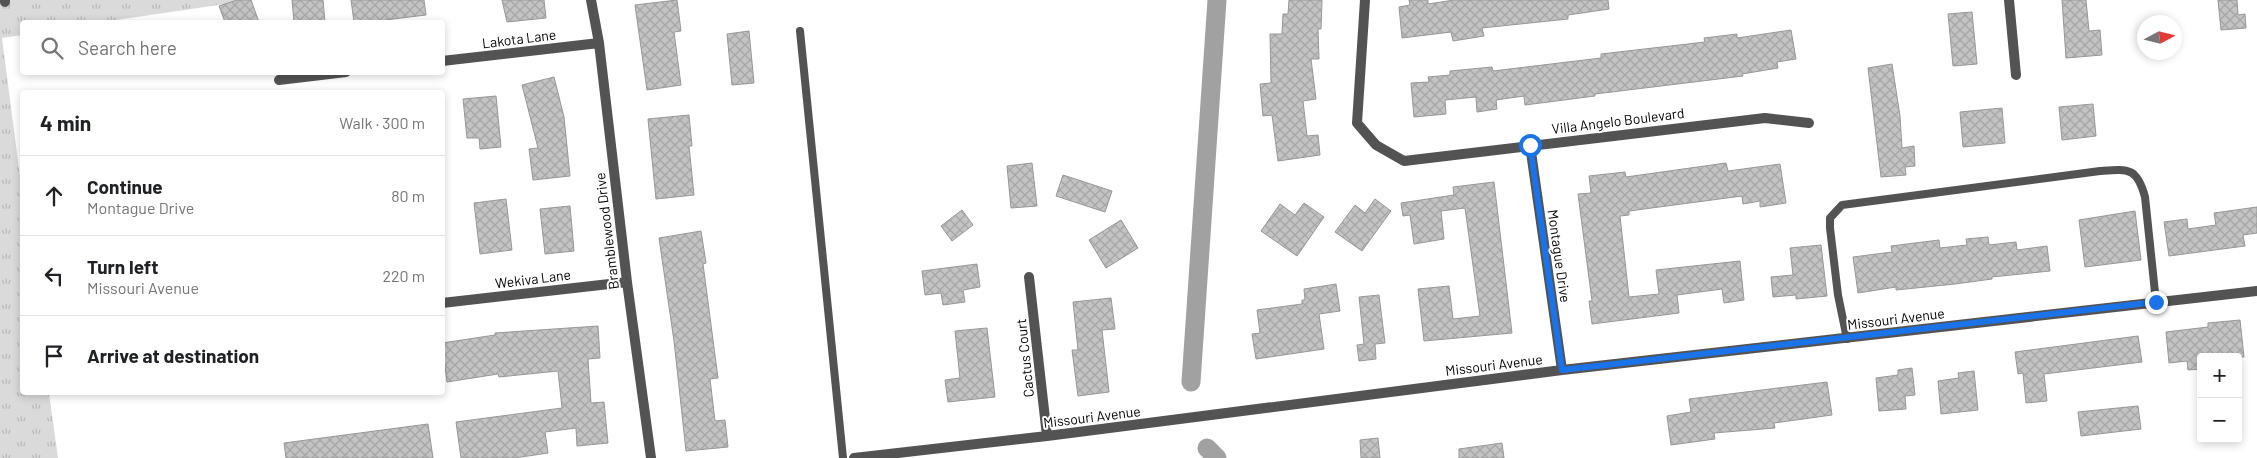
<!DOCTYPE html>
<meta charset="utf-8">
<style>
:root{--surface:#fff;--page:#f6f6f6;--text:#202124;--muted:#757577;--line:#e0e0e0}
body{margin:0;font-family:Barlow,sans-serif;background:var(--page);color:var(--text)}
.controls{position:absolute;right:15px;bottom:15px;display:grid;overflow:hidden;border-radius:5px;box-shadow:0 2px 8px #0003}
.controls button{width:45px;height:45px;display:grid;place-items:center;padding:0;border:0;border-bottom:1px solid var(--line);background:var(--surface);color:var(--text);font:25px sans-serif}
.compass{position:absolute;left:2137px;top:15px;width:45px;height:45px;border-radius:50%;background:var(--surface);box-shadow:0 2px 8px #0003;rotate:83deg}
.stop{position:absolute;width:15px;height:15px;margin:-11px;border:4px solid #1a73e8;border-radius:50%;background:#fff}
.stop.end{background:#1a73e8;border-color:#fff;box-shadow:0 1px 5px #0008}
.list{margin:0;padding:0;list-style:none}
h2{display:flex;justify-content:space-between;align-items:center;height:65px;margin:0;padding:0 20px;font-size:21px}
h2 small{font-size:16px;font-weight:400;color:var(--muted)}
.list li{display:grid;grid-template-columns:32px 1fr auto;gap:15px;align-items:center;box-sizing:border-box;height:80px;padding:0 20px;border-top:1px solid var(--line)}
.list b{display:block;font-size:19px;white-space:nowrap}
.list p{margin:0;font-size:16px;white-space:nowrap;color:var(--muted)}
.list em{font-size:16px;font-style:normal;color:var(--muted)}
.icon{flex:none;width:28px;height:28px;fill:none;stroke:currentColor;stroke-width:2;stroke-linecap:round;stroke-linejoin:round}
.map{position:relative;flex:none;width:2257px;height:458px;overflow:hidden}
.search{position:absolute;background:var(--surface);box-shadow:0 2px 8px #0003;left:20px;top:20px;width:425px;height:55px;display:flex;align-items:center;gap:12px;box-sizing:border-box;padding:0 18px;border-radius:5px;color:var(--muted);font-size:19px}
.panel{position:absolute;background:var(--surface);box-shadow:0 2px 8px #0003;left:20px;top:90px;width:425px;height:305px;border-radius:5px}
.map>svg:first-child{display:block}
.grass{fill:url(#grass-tufts)}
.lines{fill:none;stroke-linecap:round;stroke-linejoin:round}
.canal{stroke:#a1a1a1;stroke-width:19}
.building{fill:url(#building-cross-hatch);stroke:#979797}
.lane{stroke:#535353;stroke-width:8}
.street{stroke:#535353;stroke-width:10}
.route{stroke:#1a73e8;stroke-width:6}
.labels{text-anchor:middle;stroke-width:4;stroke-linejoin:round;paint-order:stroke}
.street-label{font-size:14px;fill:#000;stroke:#fff}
</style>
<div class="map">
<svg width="2257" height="458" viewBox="0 0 2257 458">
<defs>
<pattern id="grass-tufts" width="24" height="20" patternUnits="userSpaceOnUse" patternTransform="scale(1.25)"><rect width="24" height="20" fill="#dadada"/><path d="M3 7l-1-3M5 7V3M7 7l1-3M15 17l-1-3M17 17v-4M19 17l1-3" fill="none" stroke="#b9b9b9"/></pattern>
<pattern id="building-cross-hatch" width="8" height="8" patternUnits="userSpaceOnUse" patternTransform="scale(1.25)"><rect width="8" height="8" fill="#c3c3c3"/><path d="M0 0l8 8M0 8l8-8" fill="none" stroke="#a6a6a6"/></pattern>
</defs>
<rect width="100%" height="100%" fill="#fff"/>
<path class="grass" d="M0,0h252l-149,22h-81v13l-20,3 20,154v200l27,1 9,65h-58z"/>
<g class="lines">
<path class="canal" d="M1191,382l26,-382
M1207,448l10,10"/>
</g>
<path class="building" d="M237,0h14l8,22h-34l-6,-16z
M292,0h31l2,22h-31z
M351,0h73l2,15 -41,5v2h-31z
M502,0h42l2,18 -39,4z
M677,0l4,31 -7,1 7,53 -34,5 -12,-85z
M1289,0h33l-1,29h-3l1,30h-8l5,40 -13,2 4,35 11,-1 2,20 -42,6 -6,-46 -9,1 -3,-32 11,-1 -1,-49h12l1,-20h5z
M1409,0h19v4l26,-4h154l1,9 -41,6v4l-86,9 2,8 -31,5 -2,-9 -49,6 -3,-31 11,-2z
M2062,0h24l3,31 11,-1 2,25 -36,3z
M2218,0h19l1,15 7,-1 1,14 -25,2z
M1972,12l5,52 -24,2 -5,-52z
M1791,30l5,29 -19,3 1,6 -36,6 1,2 -148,18v2l-70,9 -1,-9 -28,4 1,9 -20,3 -1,-15 -31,3 1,14 -32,3 -3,-34 18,-1 -1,-5 22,-2v-4l42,-4 1,4 108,-13v-4l104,-12 -1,-4 33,-4v4z
M749,31l5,52 -22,2 -5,-51z
M1892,64l8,52 2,32 12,-2 1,20 -10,1 1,8 -25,2 -13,-109z
M554,77l10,40 6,59 -37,4 -4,-31 9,-1 -16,-63z
M496,96l5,51 -21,2 -1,-11h-12l-4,-39z
M2093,104l3,32 -34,4 -3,-33z
M2002,108l3,35 -42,4 -3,-35z
M689,115l3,31h-3l5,49 -38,4 -8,-80z
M1032,163l5,43 -26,2 -4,-42z
M1726,163l2,8 52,-7 6,39 -26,4v-6l-17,3 -1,-8 -113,15v4l-9,1 9,81 30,-3 -3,-24 84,-9 4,39 -20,3 -2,-14 -45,6 2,18 -87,11 -3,-23h3l-14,-107 13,-1 -2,-17 36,-4 1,5z
M1063,175l49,16 -7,21 -49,-16z
M1494,182l18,151 -88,8 -6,-52 31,-3 4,33 27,-3 -15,-108 -24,3 3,28 -30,5 -4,-29 -7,1 -2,-13 53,-8 -1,-8z
M506,199l6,51 -32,4 -6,-51z
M1375,199l16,12 -29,40 -27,-19 20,-27 10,8z
M1304,203l20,14 -27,39 -36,-25 19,-27 15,11z
M570,206l4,45 -29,3 -5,-45z
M2257,207v26l-14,2 2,11 -76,10 -5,-34 23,-3 1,10 28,-4 -2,-12z
M962,210l11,15 -21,16 -11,-15z
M2135,211l6,49 -56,7 -6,-47z
M1121,220l17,28 -32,20 -17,-28z
M701,231l5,32 -3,1 15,114 -8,1 5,42 10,-1 3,27 -42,4 -12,-110 -15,-103z
M1988,237l1,8 27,-3 1,8 30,-4 3,25 -58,6v2l-37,5 -59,6v-3l-38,6 -5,-36 39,-5 -1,-6 48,-6 1,8 27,-3 -1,-6z
M1821,245l6,51 -31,3v-4l-23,2 -2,-20 22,-2 -3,-27z
M977,264l3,23 -17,3 2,12 -22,3 -2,-12 -16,2 -3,-24z
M1336,284l4,27 -21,3 5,35 -68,10 -4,-25 8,-1 -3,-23 45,-6v-4h3l-1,-11z
M1379,295l6,48 -10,1 1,15 -17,2 -2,-16 7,-1 -5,-47z
M1111,298l4,31 -13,1 7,62 -31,4 -6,-46h6l-5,-48z
M2240,320l4,37h-43v12l-13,1 -1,-9 -18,2 -3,-31 42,-5v-4z
M598,326l2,32 -12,1 3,44 13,-1 4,41 -31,3 -1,-18 -31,4 3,21 -33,5h-54l-5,-36 106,-14 -4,-37 -59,6 -1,-3 -51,8 -5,-39 53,-8v-2z
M987,328l8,69 -47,5 -3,-22 15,-2 -5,-47z
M2138,336l4,26 -98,12 3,27 -21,2 -3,-30 -5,1 -3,-22z
M1912,368l3,27 -10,1 1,13 -27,2 -3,-33 22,-3v-5z
M1974,371l4,39 -37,4 -3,-33 21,-3 -1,-5z
M1827,382l5,33 -58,8 1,5 -61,5 1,6 -44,6 -4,-29 24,-4 -2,-13z
M2138,406l3,23 -60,7 -3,-24z
M428,424l5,34h-147l-2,-15z
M1378,438l2,20h-19l-1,-18z
M1502,443l2,15h-45v-9z"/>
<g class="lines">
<path class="lane" d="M800,31l43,427
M1847,339l-9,-44 -8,-67v-10l12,-13 258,-34c28,-2 37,-4 45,26l11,105"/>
<path class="street" d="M5,0v2
M591,0l8,43 28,239 24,176
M1365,0l-8,123 19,22 28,16 361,-43 44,5
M2009,0l7,75
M442,61l157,-18
M279,80l67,-8
M1530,145l32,225
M1029,277l18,159
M442,303l185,-21
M854,458l193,-22 515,-66 695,-79"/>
</g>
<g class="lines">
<path class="route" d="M1530,145l32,225 594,-68"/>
</g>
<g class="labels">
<g class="street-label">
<text transform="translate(519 39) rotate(-7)" y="5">Lakota Lane</text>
<text transform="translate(1618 121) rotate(-7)" y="5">Villa Angelo Boulevard</text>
<text transform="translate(607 231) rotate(-97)" y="5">Bramblewood Drive</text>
<text transform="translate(1559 256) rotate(82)" y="5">Montague Drive</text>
<text transform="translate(533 279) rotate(-7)" y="5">Wekiva Lane</text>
<text transform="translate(1896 319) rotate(-7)" y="5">Missouri Avenue</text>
<text transform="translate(1025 358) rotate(-96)" y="5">Cactus Court</text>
<text transform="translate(1494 365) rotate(-7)" y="5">Missouri Avenue</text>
<text transform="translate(1092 417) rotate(-7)" y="5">Missouri Avenue</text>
</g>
</g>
</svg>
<div class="controls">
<button>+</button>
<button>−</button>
</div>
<svg class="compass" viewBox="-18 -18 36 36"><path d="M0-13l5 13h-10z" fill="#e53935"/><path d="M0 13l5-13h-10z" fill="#757577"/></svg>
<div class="stop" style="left:1530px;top:145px"></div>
<div class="stop end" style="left:2156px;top:302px"></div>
<div class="search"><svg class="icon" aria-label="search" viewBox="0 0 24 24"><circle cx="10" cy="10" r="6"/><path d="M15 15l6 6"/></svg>Search here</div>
<section class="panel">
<h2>4 min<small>Walk · 300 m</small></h2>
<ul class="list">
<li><svg class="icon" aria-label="ahead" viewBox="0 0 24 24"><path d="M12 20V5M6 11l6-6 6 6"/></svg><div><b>Continue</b><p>Montague Drive</p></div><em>80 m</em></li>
<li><svg class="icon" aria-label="left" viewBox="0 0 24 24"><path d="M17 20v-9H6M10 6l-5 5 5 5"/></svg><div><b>Turn left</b><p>Missouri Avenue</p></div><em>220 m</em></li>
<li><svg class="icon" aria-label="arrive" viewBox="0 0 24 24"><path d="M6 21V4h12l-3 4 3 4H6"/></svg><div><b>Arrive at destination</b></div></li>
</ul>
</section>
</div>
